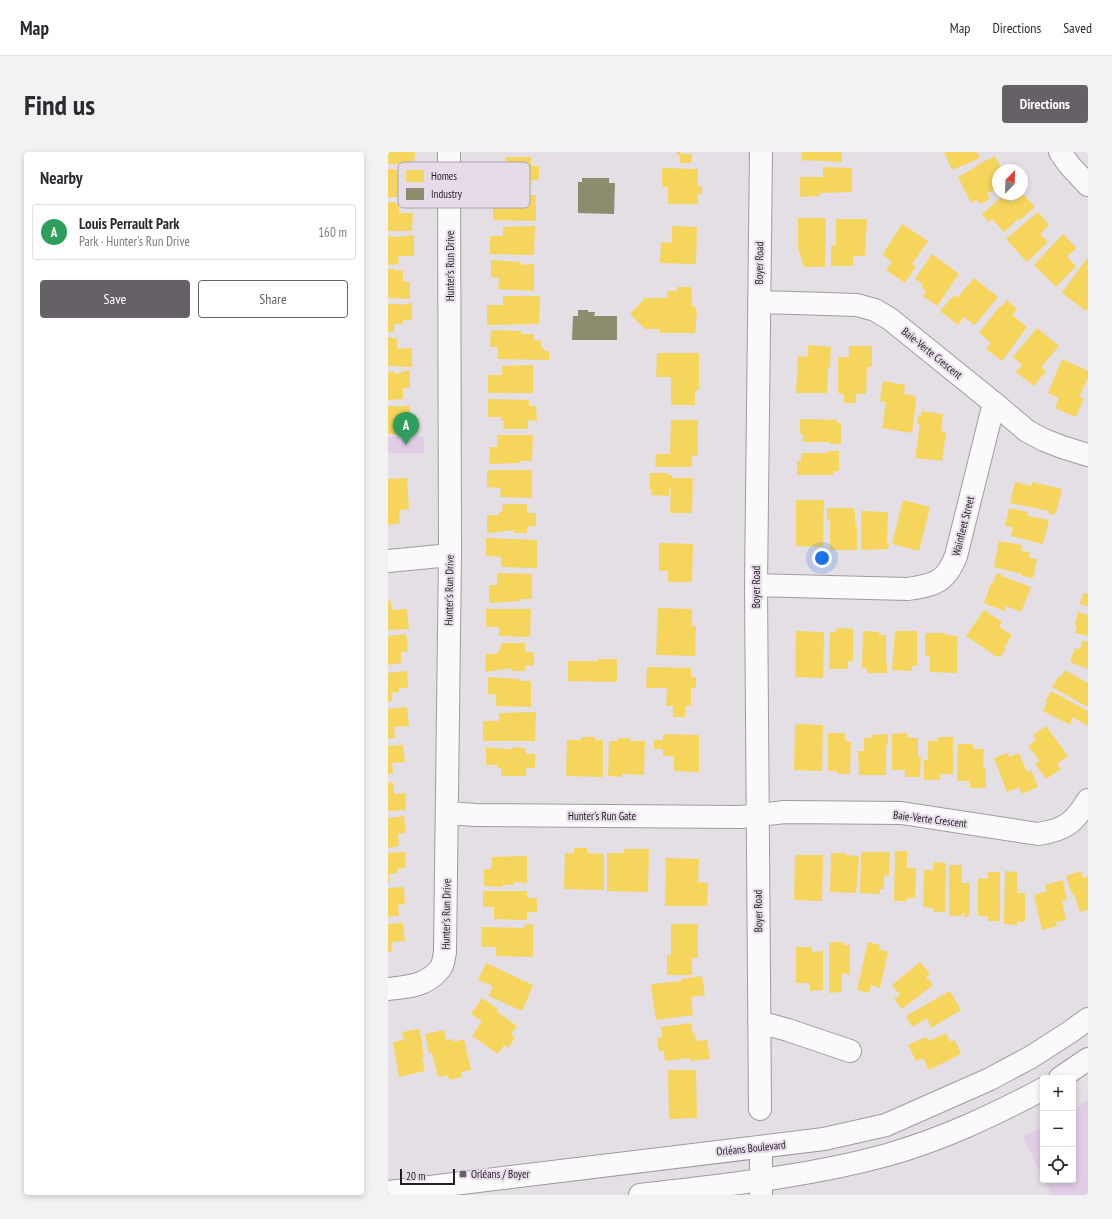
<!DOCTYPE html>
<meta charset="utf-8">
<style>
:root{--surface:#fff;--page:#f2f2f3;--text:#2b2b33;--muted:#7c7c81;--line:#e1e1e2;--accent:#666166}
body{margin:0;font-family:"PT Sans Narrow",sans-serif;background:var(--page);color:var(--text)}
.controls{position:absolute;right:12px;bottom:12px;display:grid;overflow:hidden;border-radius:4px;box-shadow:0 2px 6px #0003}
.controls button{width:36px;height:36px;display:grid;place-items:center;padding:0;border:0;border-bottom:1px solid var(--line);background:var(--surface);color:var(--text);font:20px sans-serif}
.compass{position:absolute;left:604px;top:12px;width:36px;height:36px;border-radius:50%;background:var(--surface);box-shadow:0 2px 6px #0003;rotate:23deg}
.scale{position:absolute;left:12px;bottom:10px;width:55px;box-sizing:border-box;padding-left:4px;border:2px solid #221e22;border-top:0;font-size:11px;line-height:14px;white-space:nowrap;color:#221e22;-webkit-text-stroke:3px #e6dbe8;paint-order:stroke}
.you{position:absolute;left:434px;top:406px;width:14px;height:14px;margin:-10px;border:3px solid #fff;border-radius:50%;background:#1a73e8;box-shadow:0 0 0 6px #1a73e833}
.badge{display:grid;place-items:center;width:26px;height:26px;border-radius:50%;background:var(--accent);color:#fff;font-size:13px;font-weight:700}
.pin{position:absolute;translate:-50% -33px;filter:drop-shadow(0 1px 2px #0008)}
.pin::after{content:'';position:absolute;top:21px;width:14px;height:12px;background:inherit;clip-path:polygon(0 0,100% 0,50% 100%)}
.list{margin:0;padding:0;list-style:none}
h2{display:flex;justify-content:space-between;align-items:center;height:52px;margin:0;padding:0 16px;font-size:17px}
h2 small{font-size:13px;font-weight:400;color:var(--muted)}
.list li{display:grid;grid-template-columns:26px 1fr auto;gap:12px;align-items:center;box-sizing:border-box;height:56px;margin:0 8px 8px;padding:0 8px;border:1px solid var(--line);border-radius:4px}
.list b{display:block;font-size:15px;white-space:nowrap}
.list p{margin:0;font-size:13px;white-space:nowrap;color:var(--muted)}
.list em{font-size:13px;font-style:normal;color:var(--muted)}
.actions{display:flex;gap:8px;padding:12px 16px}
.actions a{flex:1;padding:9px 0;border:1px solid var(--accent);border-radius:4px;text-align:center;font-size:14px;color:var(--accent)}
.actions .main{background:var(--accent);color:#fff}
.icon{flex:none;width:22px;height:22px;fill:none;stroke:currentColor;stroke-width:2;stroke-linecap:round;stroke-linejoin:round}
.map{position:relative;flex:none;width:700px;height:1043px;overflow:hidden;border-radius:4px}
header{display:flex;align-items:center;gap:24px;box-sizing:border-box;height:56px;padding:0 20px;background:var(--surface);border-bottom:1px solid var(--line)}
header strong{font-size:19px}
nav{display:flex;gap:22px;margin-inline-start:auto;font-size:14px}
.intro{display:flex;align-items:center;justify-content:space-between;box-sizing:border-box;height:96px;padding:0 24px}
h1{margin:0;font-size:28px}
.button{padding:10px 18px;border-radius:4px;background:var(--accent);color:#fff;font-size:14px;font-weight:700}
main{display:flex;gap:24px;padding:0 24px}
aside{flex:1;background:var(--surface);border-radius:4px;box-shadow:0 2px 6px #0003}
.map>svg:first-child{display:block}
.green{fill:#e2cde6}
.homes{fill:#f6d55c}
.industry{fill:#8c8c6e}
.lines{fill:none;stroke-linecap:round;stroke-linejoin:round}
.minor-casing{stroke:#a09ba0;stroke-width:24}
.major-casing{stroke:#a09ba0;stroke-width:24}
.minor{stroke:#fbfafb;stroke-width:22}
.major{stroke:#fbfafb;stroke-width:22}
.poi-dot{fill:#666166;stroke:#e6dbe8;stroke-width:1.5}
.labels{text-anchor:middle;stroke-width:4;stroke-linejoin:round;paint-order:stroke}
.street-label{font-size:11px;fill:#221e22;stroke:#e6dbe8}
.poi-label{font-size:11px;fill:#221e22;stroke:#e6dbe8;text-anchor:start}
.key{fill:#e6dbe8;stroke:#aba2ad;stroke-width:1}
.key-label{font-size:11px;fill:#221e22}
</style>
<header>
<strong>Map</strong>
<nav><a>Map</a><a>Directions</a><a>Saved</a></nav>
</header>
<div class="intro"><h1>Find us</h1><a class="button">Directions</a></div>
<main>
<aside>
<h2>Nearby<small></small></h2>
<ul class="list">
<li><span class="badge" style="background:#2e9e5b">A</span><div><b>Louis Perrault Park</b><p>Park · Hunter's Run Drive</p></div><em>160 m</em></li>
</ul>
<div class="actions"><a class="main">Save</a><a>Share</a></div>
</aside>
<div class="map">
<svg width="700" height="1043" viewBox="0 0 700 1043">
<rect width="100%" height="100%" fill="#e4dee5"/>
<path class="green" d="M0,285h36v16h-36z
M700,948v95h-36l-8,-15h29v-70z
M655,975v51l-20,-41z"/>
<path class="homes" d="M0,0h27l-1,12h-26z
M289,0h4v2h11l-1,9h-11v-8h-3z
M414,0h40v10l-39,-2v1h-2z
M556,0h33l3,6 -28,12z
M607,4l7,14h-4v5l-6,4 5,10 -10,4 3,6 -10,5 -3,-4 -6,3 -13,-26 18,-10 -1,-1z
M118,5h25v9h8v13l-8,2v4h-14v-1l-7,-1v3h-20v-18h13v-3h3z
M435,15l29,1v24l-32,1v3l-20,1v-20h23z
M23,16v17h-8v12h-15v-28h7v1z
M274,16l36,1v17h4v8h-4v10h-30v-17h-6z
M105,39l30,2v2h13v26l-43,-1z
M634,41l13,14 -15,13 -2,-1 -14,13 -12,-13 -3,3 -7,-8 20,-17 10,5 10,-8z
M0,50h8v2l3,-1v10h14l-1,18h-24z
M650,60l11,13 -9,9 8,8 -21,20 -21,-23z
M410,66h28l-1,49h-21l-6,-19z
M448,67h31l-2,37h-12v10h-22v-20l5,-1z
M514,72l26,17 -16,23 4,2 -11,17 -19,-13 6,-8 -9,-7 3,-6z
M147,74l-1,29 -44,-1v-18h13v-9z
M284,74l25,1 -1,37 -36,-1 1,-21 11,1z
M675,82l13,14 -9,9 9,9 -20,21 -22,-22z
M26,83v21h-16l1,8 -11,1v-29l8,1z
M544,102l27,20 -22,32 -14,-10 3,-5 -5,-5 2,-2 -8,-5z
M700,105v51l-2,3 -24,-18z
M103,108l30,2v3l13,-1v27l-36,-2 1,-11 -8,-1z
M0,117h7v2l8,-1v12h7v17l-22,-1z
M586,126l24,19 -19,23 -5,5 -10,-8 -6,8 -18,-14 14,-16 3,3z
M289,135h14v6h1v11h-1l1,2h3l1,5h1l-2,22h-35v-4h-15l-15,-15 15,-16h22v-7h10z
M115,144h37l-1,28 -52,1v-20h16z
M619,148l10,9 -5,6 15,12 -25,34 -16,-12 5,-6 -12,-10 21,-27 1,1z
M24,151v17h-9v4h-9v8h-6v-28h12v1z
M649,176l22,18 -18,21 5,4 -12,15 -18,-14 6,-7 -9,-8z
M103,178l30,1v3h13v6l7,1v4l2,4 3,2h3v9l-51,-1v-12h-8z
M0,185h4v2l5,-1v11l15,-1v19l-24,-1z
M420,193l23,2 -1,21h-2l-1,25h-31l2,-37 10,1z
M461,194h23v21h-5l-1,27h-10v9h-12v-9l-6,-1v-36h11z
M269,201h42v37h-4v15h-24v-28h-15z
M674,207l26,12v7l-9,19 5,1 -8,19 -21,-9 4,-10 -11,-5z
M145,213v28h-45v-18h14v-9z
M22,218v18h-7v11l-15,1v-28l6,-1v3z
M495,229l22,4 -1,9 12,2 -1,7 1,1 -4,29 -30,-5 4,-26 -6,-1z
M100,247l41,1v6h7l1,15 -9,-1v9h-25l1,-8h-3v-4h-13z
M22,253v17h-11v12h-11v-28h10v1z
M534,259l21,3 -2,17 5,1 -4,29 -27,-3 5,-33 -3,-1 1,-9 3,1z
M412,267l37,1v3h4v21h-11v-2h-27v-8h-3z
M283,268h27v36l-6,-1v12h-37l1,-13h14z
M109,283h36l-1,26h-12v2l-31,1 1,-17h7z
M439,299h12v20h-5v4h-37v-14h4v-8h26z
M99,318h45v28l-32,-1 1,-9 -14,-1z
M262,321h18v2h4v3h21l-1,35h-22l1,-24h-2v7l-18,-1 1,-5h-2z
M19,326l2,31 -10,1 1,13 -12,2v-46z
M627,330l17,4v-4l30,7 -6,24 -1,-1 -1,3 -6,-1 1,-3 -39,-8z
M408,348h28l-1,47 -27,-1z
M515,348l27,7 -11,44 -27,-7z
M115,352h24v9h9v13h-9v7h-13v-3l-27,3v-18h12v-3h3z
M439,356h27v3h1v15h2v24h-27v-31l-3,1z
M621,356l19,4 -1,4 22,4 -6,24 -32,-8 2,-9 -8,-1z
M473,359l27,1 -1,32h2l-1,5 -27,1z
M98,386l51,2v28l-36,-1v-10l-15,-1z
M611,389l23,4 -1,6 9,1 -1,6 8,1 -4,19 -11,-2v-2l-28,-7z
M271,391l34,1 -1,38h-24v-11h-9z
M109,421l35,1v25h-12v2l-31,2v-18h8z
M609,421l5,2 -1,1 30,11 -10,25 -15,-6 -2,5 -20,-8 7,-20h2z
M695,441l5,1v12l-8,-2z
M0,449h3l1,9 15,-1 2,20 -21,1z
M270,456l34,1v17h4l-1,30 -39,-1z
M98,457h45l-1,28 -31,-1v-9h-13z
M596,458l18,12 -3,5 13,8 -8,13 2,1 -6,8 -2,-1 -1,1 -31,-21z
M690,460l10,3v21l-13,-3 2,-7 -2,-1z
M450,476l15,1v32h-5v8h-19l1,-37h5z
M408,479l28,1 -1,46 -28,-1z
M475,479l16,1v3h7v28h1v10h-20v-5h-5z
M507,479h22v35h-5v5l-20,-1z
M537,481h20v2l13,1v5h-1v32l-27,-1v-16h-5z
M18,482l2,17 -7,1v11l-13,2v-29z
M695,488l5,2v27l-18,-7 5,-14 5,1z
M113,491h24v9h9v14l-9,-1v6h-13v-3l-27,4 1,-18h12v-3h2z
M210,507h19v23l-49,-1v-20h30z
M259,515l44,1v9h5v11h-5v18h-6v11h-12v-11h-7l1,-18h-21z
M677,518l23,13v8h-2l2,1v15l-36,-20 7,-11 2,1z
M19,519l1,17h-9v4l-8,1 1,8 -4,1v-29z
M100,525l31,2v2h12v26l-35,-1v-12h-8z
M663,539l37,20v15l-16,-9 -1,2h1l-2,6 -27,-14 4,-8 -2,-1z
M19,555l2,19 -15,1 1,11 -7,1v-30z
M148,560l-1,29h-52v-20h16v-8z
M412,572l23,1 -1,46 -28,-1 1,-45z
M658,574l22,30 -11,8 4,5 -15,10 -11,-15 5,-3 -12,-15 8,-6 -3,-5z
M440,581h17v8l6,1 -1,32h-13v-3h-9z
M519,581v5h11v19h3l-1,20h-15v-7h-13v-36z
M275,582l36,1v37l-25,-1v-15h-11v-7h-9v-9h9z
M500,582v11h-2v30h-27l-1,-24h6v-13h7v-3z
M193,585h14v3h8v37l-37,-1 1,-36h14z
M550,585h15v37h-13v6h-16v-20h4v-19h10z
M230,586h12v3h15l-1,34 -22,-1v3l-14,-1 1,-35h9z
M570,592h15v5h11l-1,19h3v20h-16v-7h-13z
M15,593l2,17 -13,1 1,10 -5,2v-29z
M98,595l20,2h7v-2l13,1v6h9v14h-9v8h-25v-8h-3v-3h-12z
M620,601l1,4 10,-4 8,19 4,-2 7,17 -16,7 -3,-7 -12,5 -13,-34z
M5,630l1,12 11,-1 1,17 -18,1v-28z
M16,664l2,17 -8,1 1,12 -11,2v-30z
M186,696h13v5l17,1v36l-40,-1 1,-36 9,1z
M236,697h25l-1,43 -41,-1v-38h17z
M507,699h12v17h9l-1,30h-8v3h-13z
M17,700l1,16 -9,1v4l-8,1 1,8h-2v-29z
M473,700h29l-1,24 -5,-1v14h-4v5l-20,-1z
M443,701h15v2l13,1 -3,37 -26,-1z
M407,703h28l-1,46 -28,-1z
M139,704v27l-13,-1v3h-11l-1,2 -18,-1v-17h7l1,-12z
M278,706l33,1 -1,23 10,1 -1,23h-42z
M546,710l12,1 -1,49h-12v-4l-10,-1 1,-37h9z
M561,713h13v18h8v30h-1l1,1 -5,4 -2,-3 3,-2h-4v3h-13z
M617,719l12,1v21h8v29l-8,-1v4l-13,-1z
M693,719l2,7 5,-2v34l-8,2 -6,-18h-2l-6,-18z
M600,720h12v49h-12v-5h-10v-38l10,1z
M675,728l4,20 -5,1 4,19 -10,2 1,4 -15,4 -8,-35 13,-4 -2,-6z
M16,735l1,17 -7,1 1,11 -11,1v-29z
M95,739h44v7h10v14h-10v8l-33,-1v-12h-11z
M15,771l2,18 -14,1 1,10h-4v-28z
M137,772l9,1 -1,4v28l-37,-1v-9h-15l1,-20 42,1z
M283,772h27v34h-6v17h-25v-20h4z
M441,790h14v3h7v30l-8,-2v19l-13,1z
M480,790l12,3 -1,4 9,3 -8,36 -9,-3 -2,8 -12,-3z
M408,795h16v5l11,-1v39l-13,1v-8h-14z
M532,810l10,12 -4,3 7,8 -31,24 -8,-10 6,-4 -8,-10z
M98,811l47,22 -11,26 -33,-15 4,-10 -15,-6z
M314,824l3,19 -14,2 2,18 -37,5 -5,-36 31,-3v-2z
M562,839l11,19 -30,18 -4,-10 -15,9 -6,-11z
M94,846l16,11 -2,2 21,15 -6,8 4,3 -7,11 -4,-3 -6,9 -26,-18 10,-15 -11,-7z
M303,871l2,11h2l1,7 11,-1 3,19 -20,2 -1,-3 -24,3 -1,-10h-5l-2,-13h5l-1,-11z
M31,877l4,18 -1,-1 2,12 -2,1 3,12 -26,6 -6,-35 11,-2 -2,-8z
M56,878l2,10 7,-1 1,3 10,-3 7,31 -10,2 1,5 -13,3 -1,-5 -10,2 -6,-24h-3l-4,-19z
M558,881l4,9 5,-2 6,14 -32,16 -6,-12 -7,3 -8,-16 18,-8 3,4z
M280,918h28l1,48 -28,1z"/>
<path class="industry" d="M194,26h27v5h6l-1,31 -36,-1v-31h4z
M190,158h10v2h7l-1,4h23v24h-45l1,-24h5z"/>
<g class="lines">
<defs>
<path id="minor" d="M672,0l10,14 18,19
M371,150l98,3 18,5 15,9 104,84 33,28 17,9 18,7 26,8
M0,409l62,-6
M368,433l152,4c27,-4 38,-7 48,-33l38,-153
M59,661l29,2 265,2 44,-5 116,1 137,21c27,-4 36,-11 50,-34
M0,837c19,-2 38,-3 51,-19 4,-4 5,-12 6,-18l5,-397 -1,-403
M371,870l29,8 62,21
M372,957l-4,-524 5,-433
M373,1043v-48"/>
<path id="major" d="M672,926l28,-19
M0,1040l436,-53 62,-14 104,-46 41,-22 39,-25 18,-13
M252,1043c83,-10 167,-18 247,-40 56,-16 105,-39 156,-66"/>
</defs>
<use href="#minor" class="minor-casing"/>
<use href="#major" class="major-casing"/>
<use href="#minor" class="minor"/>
<use href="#major" class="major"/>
</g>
<rect class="poi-dot" x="71" y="1018" width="8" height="8" rx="2"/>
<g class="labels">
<g class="street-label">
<text transform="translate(371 111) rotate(-89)" y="4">Boyer Road</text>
<text transform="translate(62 114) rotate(-90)" y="4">Hunter's Run Drive</text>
<text transform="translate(544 201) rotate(39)" y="4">Baie-Verte Crescent</text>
<text transform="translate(575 374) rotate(-76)" y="4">Wainfleet Street</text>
<text transform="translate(368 435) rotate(-90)" y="4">Boyer Road</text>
<text transform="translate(61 438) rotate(-89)" y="4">Hunter's Run Drive</text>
<text x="214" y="668">Hunter's Run Gate</text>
<text transform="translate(542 667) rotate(7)" y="4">Baie-Verte Crescent</text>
<text transform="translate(370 759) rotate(-91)" y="4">Boyer Road</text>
<text transform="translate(58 762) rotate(-89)" y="4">Hunter's Run Drive</text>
<text transform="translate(363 996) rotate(-6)" y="4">Orléans Boulevard</text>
</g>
<g class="poi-label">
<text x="83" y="1026">Orléans / Boyer</text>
</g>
</g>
<rect x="10" y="10" width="132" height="46" rx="6" class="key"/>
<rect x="18" y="18" width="18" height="12" fill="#f6d55c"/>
<rect x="18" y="36" width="18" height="12" fill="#8c8c6e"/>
<g class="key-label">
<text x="43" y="28">Homes</text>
<text x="43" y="46">Industry</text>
</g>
</svg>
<div class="controls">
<button>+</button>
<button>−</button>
<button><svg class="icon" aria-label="locate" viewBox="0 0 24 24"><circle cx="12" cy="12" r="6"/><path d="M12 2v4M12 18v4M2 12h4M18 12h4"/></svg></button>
</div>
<svg class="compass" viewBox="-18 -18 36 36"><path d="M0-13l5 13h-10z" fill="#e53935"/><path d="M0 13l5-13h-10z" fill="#7c7c81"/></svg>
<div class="scale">20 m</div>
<div class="you"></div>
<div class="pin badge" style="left:18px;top:293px;background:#2e9e5b">A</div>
</div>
</main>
